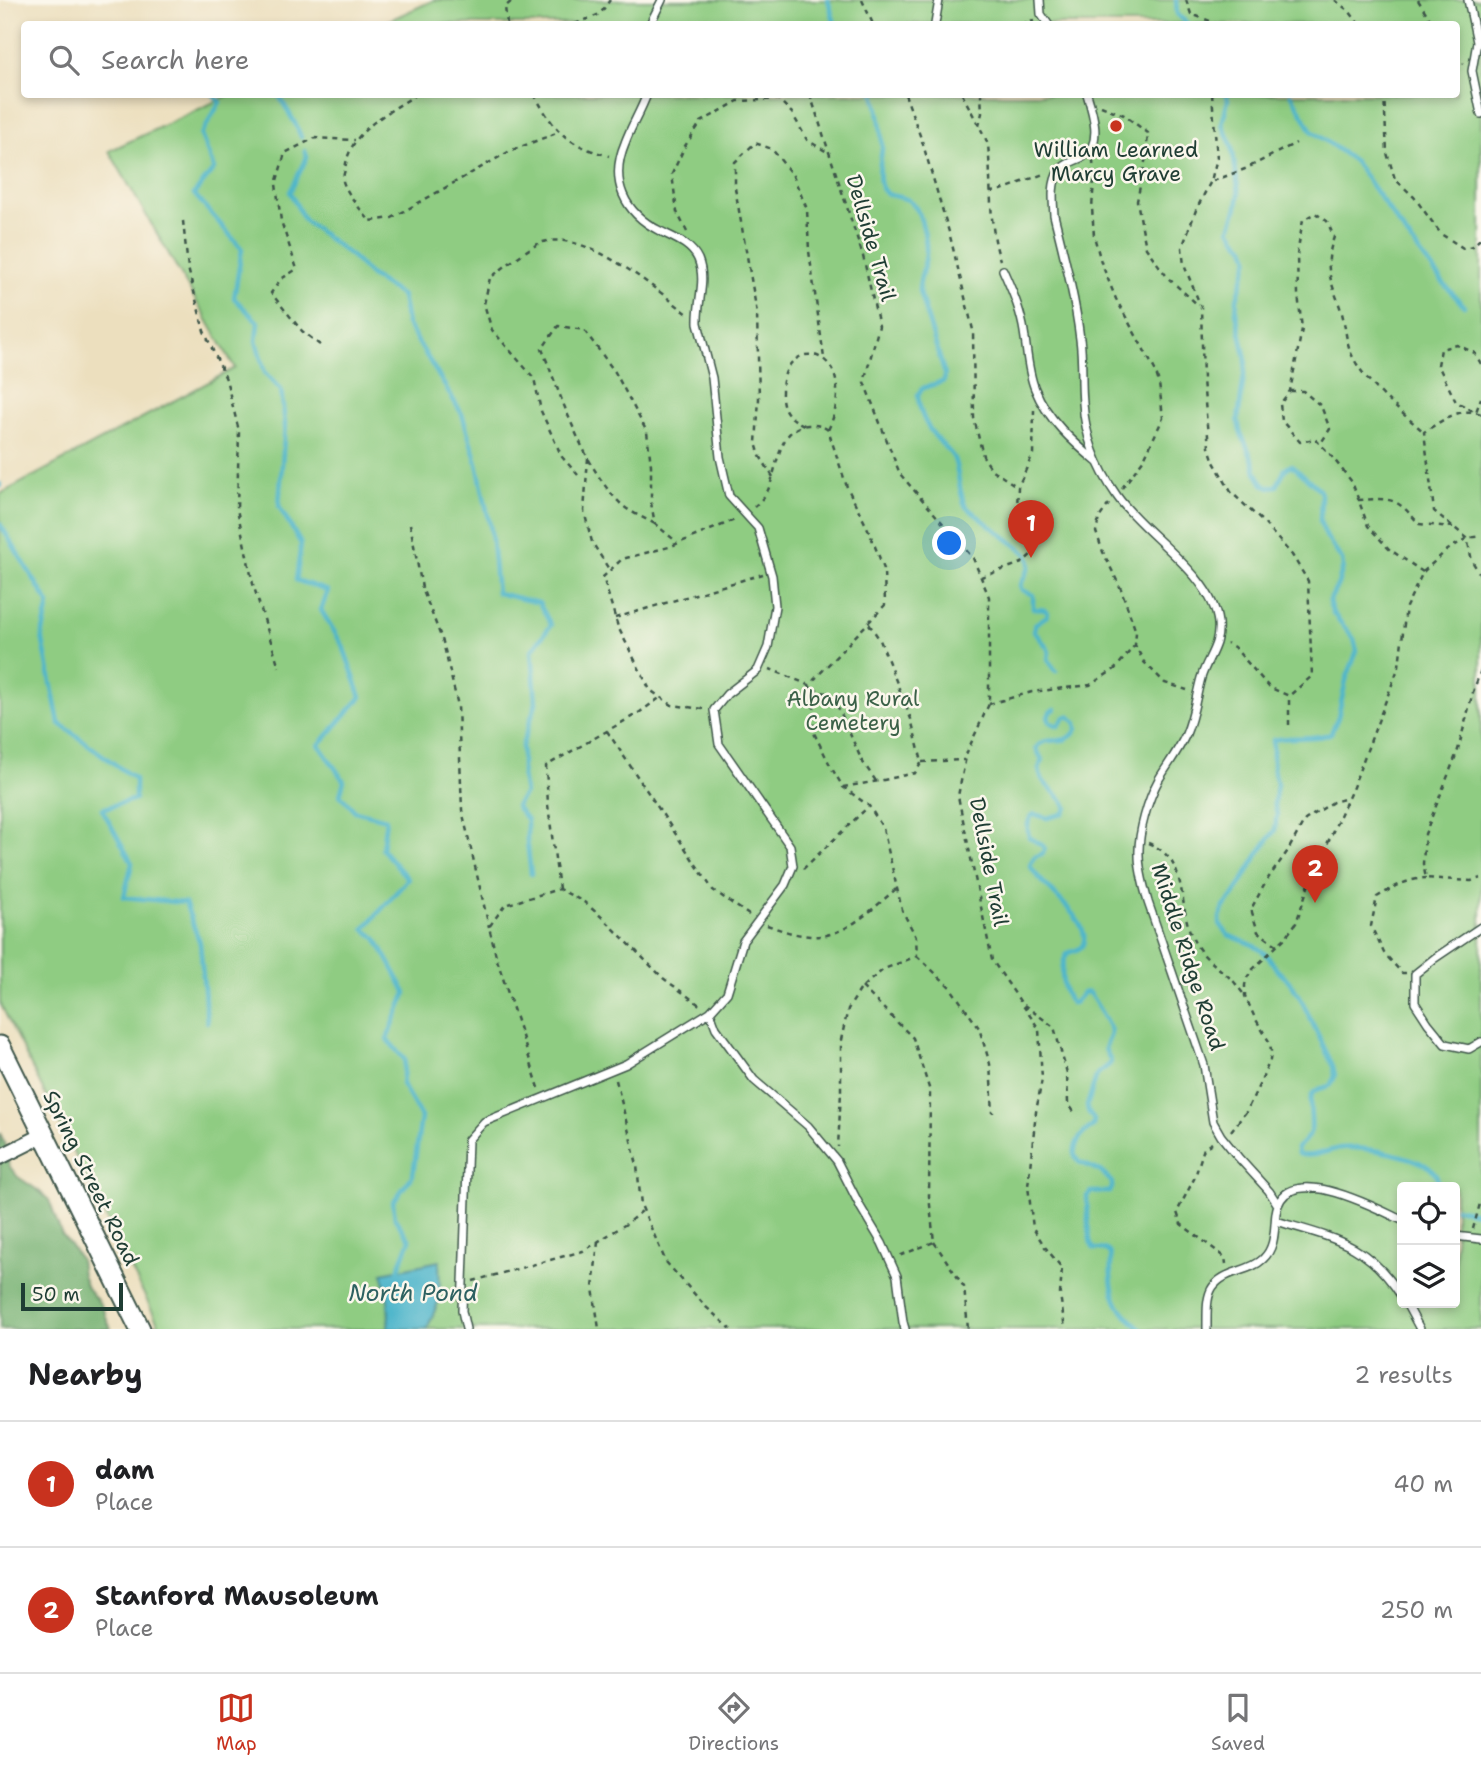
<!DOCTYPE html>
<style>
:root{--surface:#fff;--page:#f2f2f2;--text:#202124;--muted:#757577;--line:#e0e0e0;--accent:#c8321e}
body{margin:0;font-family:"Shantell Sans",sans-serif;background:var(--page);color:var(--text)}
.controls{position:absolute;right:21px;bottom:21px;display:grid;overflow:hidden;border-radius:7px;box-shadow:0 4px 10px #0003}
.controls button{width:63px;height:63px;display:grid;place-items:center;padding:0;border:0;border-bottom:2px solid var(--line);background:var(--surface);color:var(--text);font:35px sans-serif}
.scale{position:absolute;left:21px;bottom:18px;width:102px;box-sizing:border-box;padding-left:7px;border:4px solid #1f3d34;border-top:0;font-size:19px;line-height:24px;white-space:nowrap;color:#1f3d34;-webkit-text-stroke:5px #fbf7ec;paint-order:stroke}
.you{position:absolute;left:950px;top:544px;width:24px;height:24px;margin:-18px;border:5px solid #fff;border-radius:50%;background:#1a73e8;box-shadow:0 0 0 10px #1a73e833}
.badge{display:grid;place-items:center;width:46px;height:46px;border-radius:50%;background:var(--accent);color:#fff;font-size:23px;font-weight:700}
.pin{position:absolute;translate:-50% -58px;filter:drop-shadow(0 2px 4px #0008)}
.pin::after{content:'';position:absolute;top:37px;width:24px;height:21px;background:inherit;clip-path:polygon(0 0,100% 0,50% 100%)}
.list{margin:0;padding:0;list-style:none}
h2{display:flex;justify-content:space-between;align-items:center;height:91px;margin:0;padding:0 28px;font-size:30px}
h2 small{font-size:23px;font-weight:400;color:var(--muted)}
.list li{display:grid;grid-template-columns:46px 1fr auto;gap:21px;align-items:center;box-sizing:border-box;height:126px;padding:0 28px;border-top:2px solid var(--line)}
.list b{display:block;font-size:26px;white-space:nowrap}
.list p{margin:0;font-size:23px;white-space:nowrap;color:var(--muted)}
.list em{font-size:23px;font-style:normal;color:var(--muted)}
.icon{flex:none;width:38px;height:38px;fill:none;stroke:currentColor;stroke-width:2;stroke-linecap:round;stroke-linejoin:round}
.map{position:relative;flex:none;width:1481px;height:1329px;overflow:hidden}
.search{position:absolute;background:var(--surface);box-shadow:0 4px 10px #0003;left:21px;right:21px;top:21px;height:77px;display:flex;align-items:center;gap:18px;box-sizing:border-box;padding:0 24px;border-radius:7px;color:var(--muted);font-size:26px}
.sheet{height:343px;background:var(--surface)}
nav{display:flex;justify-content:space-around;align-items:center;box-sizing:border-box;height:98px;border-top:2px solid var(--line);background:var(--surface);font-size:19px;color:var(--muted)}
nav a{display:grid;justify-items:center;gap:4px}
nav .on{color:var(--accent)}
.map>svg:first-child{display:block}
.green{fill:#8fcc82;stroke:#57845b;stroke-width:2;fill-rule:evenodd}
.forest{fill:#73b070;stroke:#497652;stroke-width:2}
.water{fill:#4db5cb;stroke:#367980;stroke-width:2}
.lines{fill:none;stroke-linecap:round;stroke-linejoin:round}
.stream{stroke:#4db5cb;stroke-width:4.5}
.lane-casing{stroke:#3e5549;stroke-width:10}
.street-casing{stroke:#3e5549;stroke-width:18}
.secondary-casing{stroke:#3e5549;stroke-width:23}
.path{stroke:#3e5549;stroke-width:2.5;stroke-dasharray:5 5;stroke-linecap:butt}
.lane{stroke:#fff;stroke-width:7}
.street{stroke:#fff;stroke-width:14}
.secondary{stroke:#fff;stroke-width:19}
.poi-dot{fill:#c8321e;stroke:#fbf7ec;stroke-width:2.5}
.labels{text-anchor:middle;stroke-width:5;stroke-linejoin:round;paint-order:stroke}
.poi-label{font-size:21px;fill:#1f3d34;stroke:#fbf7ec}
.street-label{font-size:21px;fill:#1f3d34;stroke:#fbf7ec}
.park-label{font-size:21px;fill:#3b6148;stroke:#fbf7ec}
.water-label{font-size:23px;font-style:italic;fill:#2d6161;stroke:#fbf7ec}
</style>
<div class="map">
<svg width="1481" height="1329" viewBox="0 0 1481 1329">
<rect width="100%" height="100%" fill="#fbf7ec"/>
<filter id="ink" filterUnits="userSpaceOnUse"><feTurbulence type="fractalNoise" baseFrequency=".0143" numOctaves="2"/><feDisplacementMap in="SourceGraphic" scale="14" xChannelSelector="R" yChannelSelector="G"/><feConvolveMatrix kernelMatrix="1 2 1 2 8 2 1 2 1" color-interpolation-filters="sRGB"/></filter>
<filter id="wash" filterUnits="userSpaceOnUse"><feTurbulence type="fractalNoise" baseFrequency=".00686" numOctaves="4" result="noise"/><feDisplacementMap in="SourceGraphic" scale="28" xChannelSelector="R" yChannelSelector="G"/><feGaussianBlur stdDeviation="1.57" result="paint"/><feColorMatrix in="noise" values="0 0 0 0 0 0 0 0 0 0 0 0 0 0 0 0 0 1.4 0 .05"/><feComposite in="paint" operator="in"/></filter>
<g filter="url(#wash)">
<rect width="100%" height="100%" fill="#ecdfbe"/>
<path class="green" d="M434,0h1047v1329h-1320l-161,-326v-509l235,-126 -126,-217 122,-57h1225v-70h-1075zM1402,1187h53v116h-53z"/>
<path class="forest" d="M0,1133l6,14v9l4,11 8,10 21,14 10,9 12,33 19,26 2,16 5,13 14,17 10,24h-111z"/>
<path class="water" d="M439,1261l1,37 -13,31h-39c2,-19 0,-38 -6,-56z"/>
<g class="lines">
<path class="stream" d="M828,0l7,24
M1176,0l1,14 11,10
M213,94l7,8 -19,33 13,34 -20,25 48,55 -8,49 24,24 -2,19 9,32 16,17 4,34 -6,82 22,38 -5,36 32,11 -7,19 22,36 18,51 -42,48 25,36 -4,14 15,16 31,8 -4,30 26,30 -44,50 12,9 30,55 -19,46 18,21 -3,24 19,33 -8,58 -20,27 2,17 15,21 -13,33
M278,94l18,31 5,12
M874,94c5,14 8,40 8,54 -1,12 -5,26 -1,38 4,12 18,9 27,14 13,6 19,41 18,54 -1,13 -7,24 -7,37l26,84 -1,6 -21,7 -5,6c1,20 9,34 22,48 5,6 11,10 14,17 6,16 4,33 12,48l60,46c10,13 -2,20 -6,34l2,3 11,5v13l12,2 3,3 -1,3 -12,8 -1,7 13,16 2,5 -1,8 8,11
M1226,94l2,6 -6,24 10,22 7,48 -2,13 -7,22 8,11 7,7 4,11 -12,41 -1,13 10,48 -8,60 2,11 14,32 2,9 7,12 5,3 9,-1 8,-17 7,-4 27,24 2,5 -1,28 7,16 15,22 1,7 -5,17 -9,18 4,11 21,26 3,12 -11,29 -8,37 -7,16c-11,7 -42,3 -58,7v29l4,15 -3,19 3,11 -2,16 -16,23 -25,42 -10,12 -4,10v7l8,11 25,10 9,6 8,8 7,11 11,10 11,15 34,71 2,10 -4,9c-5,3 -12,3 -16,6 -9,6 -2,29 -4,39 -2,8 -9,13 -14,18l1,6c14,5 29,-4 43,-6 19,-2 89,8 96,29 1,3 0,7 -1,10
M1291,94l21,37 42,30 54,76 36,47 20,22
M305,151l2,6 -17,35 14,28 46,35 21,21 31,20 5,28 55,90 15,49 14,67 6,63 42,10 12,22 -19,25 4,53 -14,43v30l3,17 -9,13 11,14v22l4,32
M0,484v2
M0,524l49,80 -7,32 17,87 76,56v20l-33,10 30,54 -8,34 61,6 15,40 7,79
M1055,709l-5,3 -2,5 2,5 8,4 7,-9 4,-1 7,7 1,6c-12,21 -29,3 -41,19l6,12c-12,22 19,32 25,48l-4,6 -16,4 -13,-4c-8,6 -7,15 -5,23l14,9 2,3 -3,5 -8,3 -4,8c6,18 67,58 52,81 -3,4 -9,5 -14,7 -9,11 -7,39 3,50h3l9,-10 5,-1c4,4 23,36 23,40 0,6 -5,11 -6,17l6,13 -2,3 -12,9 -10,32 1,5 6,9 -1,6c-11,7 -17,14 -19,28l5,8 21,9 12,11v6l-2,4h-19l-4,4c0,4 2,46 4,48 1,2 2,3 3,5 6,0 13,-1 16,5 2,5 0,16 1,22 2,29 11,35 30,53
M1455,1208l26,6"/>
</g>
</g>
<g filter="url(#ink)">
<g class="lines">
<defs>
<path id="lane" d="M1040,0l1,14 7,10
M1468,0l9,42 -5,29 9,43
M650,24l12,-24
M935,24l4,-24
M1087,94c6,19 16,51 -4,63 -8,4 -18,6 -24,14 -8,12 -6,30 -5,44 10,41 21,82 26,124 3,21 1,43 3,64 2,33 15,66 34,93 27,39 96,79 101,127 2,23 -10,33 -17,55 -5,18 -7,37 -15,56 -7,16 -18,30 -27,45 -11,20 -21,54 -20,76 0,16 5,32 9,47l56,163 9,57 8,14 17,21 31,34 9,14
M1003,270c8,18 16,36 20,56 4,20 4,44 12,63 12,30 38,53 62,73
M1481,927l-46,31 -20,16v29l13,20 17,21 24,5 12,-7
M710,1012l6,16 38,52 54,46 29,35 24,47 21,35 15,33 6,46 2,7
M1276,1221c57,17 92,22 126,76
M1455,1236l26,3
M1406,1303l14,26
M466,1329l-4,-18 6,-171 16,-18 142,-58 84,-52 17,-19 16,-52 42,-56 8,-19 -3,-20 -71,-102 -5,-34 13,-16 31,-24 10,-23 7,-41 -3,-30 -14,-48 -29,-32 -9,-39 -8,-79 -14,-55c-1,-22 9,-42 0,-64 -7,-15 -24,-21 -38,-28 -36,-18 -51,-50 -35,-88 6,-17 16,-32 22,-49
M1207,1329c0,-32 -2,-48 32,-58 9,-3 18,-6 24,-12 13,-12 11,-30 13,-46 8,-55 99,-5 126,7"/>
<path id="street" d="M0,1157l44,-22"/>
<path id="secondary" d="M0,1046l140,283"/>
</defs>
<use href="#lane" class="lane-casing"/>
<use href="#street" class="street-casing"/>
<use href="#secondary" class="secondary-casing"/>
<path class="path" d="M862,0l11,24
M1186,0l5,14 27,10
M1335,0l15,12 9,12
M1418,0l15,24
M507,24l-2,-17 8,-7
M575,24l25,-10 10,-14
M720,24l5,-2 14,1 1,1
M1021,24l13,-3
M1456,56l8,8
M417,94c-30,20 -68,36 -72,76 -1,3 -2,7 -2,11 2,10 20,32 27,40l22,-3 118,-67 49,-19
M534,94c22,39 32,50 75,62
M810,94l53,162 16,70 -15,56 36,92 73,84 16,39v107l-22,48 -9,44 34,164 47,69 3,50 -6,33 -8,74 5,42 12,19 17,21 -2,26 5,35
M905,94l17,47 27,91 24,98 1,88 9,38 9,14 26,17
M962,94l23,43 3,8c4,39 0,78 12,115
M1212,94l5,64 -6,23 -15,29 -14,38 2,17 17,42 2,73 6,67 5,15 17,30 33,31 28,32 16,26 4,95 -23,20 -20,-9 -35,-40 -7,-4
M1384,94l3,59 8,26 19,18 27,37 22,14 10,-2 8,-8
M1101,106l23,9 24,18 -2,24 -9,44 9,47 22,30 30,27
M979,126l3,-13 -1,-19
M1093,160l1,20 -2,28 2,28 7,26 15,37 39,71 4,13 4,35 -19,41 -22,29
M1213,181l32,-12 51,-26
M990,192l9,-1 47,-18
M183,221l5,47 16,63 22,48 13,52 -2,78 16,75 26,83
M687,232l-10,-20 -5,-38 13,-28 16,-24 37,-21 40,-2 14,14 15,27 22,13
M320,345l-18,-14 -31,-38 10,-14 16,-10 -16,-48 -5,-37 9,-31 30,-15 40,2
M1481,364l-6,-11 -18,-8 -16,4 -3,16 18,37 20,10 5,-14
M1290,391h13l18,15 9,23 -9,14
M1481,414c-22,-8 -39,7 -57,18l10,79 33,27 5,23 9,15
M804,425c-15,-7 -23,-15 -22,-33 0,-54 64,-49 54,12 -1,9 -4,18 -8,26
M588,458l-4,53 8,31 18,29
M578,475l-16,-18 -21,-46 -7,-33 -42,-48 -8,-26 6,-26c12,-9 40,-32 53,-36 44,-12 113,47 146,73
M773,477l-13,-21 -4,-13 3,-44 -2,-86 -22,-125v-26l20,-19 17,6 21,27 14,33 2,42 15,107
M1358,500c34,-2 38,-3 61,24l34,3
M1109,504l-10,14 -3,14 7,20 18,37 15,43 -1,13 9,17 21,21 22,7
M754,507c5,-5 11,-10 14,-17 10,-21 9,-63 40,-65 8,0 14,0 20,5l19,57 21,42 16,40 1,36 -76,80 -39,-16
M410,524l12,64 21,54 15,64 4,104 27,117
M655,524c-10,-6 -24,-11 -33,-19 -37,-34 -61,-109 -80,-156l16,-23 26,4 31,42 32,60 4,33v38l4,21 22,18
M1423,572l-34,-23 -21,-23 -16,-44 -23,-29 -14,-14 -15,3 -18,-21 -2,-17 10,-13 12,-62 -4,-35 -1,-39 6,-35 12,-7 12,8 7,16c-11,32 -3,43 7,73 4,12 4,25 8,37 8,30 52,65 75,85
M981,577l41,-14 12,-11 6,-16 -23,-28 1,-21 15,-33 1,-44
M615,618l148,-44
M1481,670l-8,22 -15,58 -33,84 -2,30 3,14 45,3 10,-3
M809,685l5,9v39l17,34 12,20 26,19 14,22 19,82 14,27 1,19 -33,13 -22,18 -14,22 -7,31v52l-3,55
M813,689l13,4 13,16 23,52 14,20
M989,704l43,-12 58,-7 25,-16 20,-24
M703,709l-31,-4 -22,-15 -32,-63 -15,-50 19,-18 47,-12 68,-28
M1289,725v-29
M607,731l106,159 36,25
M922,762l42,-2
M843,787l36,-6 36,-8 7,-11 -11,-43 -31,-79 -11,-16
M1148,843c43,17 28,63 46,98 9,18 27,27 41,42 3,4 7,9 10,13
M803,869l66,-63
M559,889l-11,-84 -2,-39 94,-54 21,-15
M767,925c14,5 28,10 43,11 34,3 62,-27 86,-47
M1277,945l-19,-13 -7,-23 16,-29 20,-28 18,-32 28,-18 15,-4
M917,956l33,31 29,41 11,36 3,49
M1406,973h-4l-18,-20 -13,-27 6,-29c17,-10 30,-18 49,-19
M862,987l51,51 17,53 -1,105 5,46 -35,14
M1024,1005l30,22 13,46 1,30 8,12
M616,1080l21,85 4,40 25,57 40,45 25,22
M539,1088l-42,-128 -8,-33 16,-22 54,-16 25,13 20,17 59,59 38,28
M1231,1131l15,-19 16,-33 8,-19 1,-9 -1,-8 -15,-25 -10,-22v-11l2,-7 4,-7 35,-34 10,-14 13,-39 44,-97 46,-121 7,-59 17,-35 23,-21 21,-13 14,-2
M1212,1143l-8,5 -9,29 -18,35 4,12 44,33 1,7
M1473,1229l8,-29
M598,1242l-5,46 6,41
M934,1242l30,45 4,42
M473,1281l110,-30 43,-27 16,-13"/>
<use href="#lane" class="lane"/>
<use href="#street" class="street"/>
<use href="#secondary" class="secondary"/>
</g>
</g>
<circle class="poi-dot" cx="1116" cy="126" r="7"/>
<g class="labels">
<g class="poi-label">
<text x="1116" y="157">William Learned<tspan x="1116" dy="24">Marcy Grave</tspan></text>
</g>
<g class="street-label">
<text transform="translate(871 238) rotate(74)" y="7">Dellside Trail</text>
<text transform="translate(989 862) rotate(79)" y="7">Dellside Trail</text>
<text transform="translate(1188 957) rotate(72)" y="7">Middle Ridge Road</text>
<text transform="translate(91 1178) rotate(64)" y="7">Spring Street Road</text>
</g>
<g class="park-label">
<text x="853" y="706">Albany Rural<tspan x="853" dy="24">Cemetery</tspan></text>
</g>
<g class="water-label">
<text x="413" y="1301">North Pond</text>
</g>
</g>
</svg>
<div class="controls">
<button><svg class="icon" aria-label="locate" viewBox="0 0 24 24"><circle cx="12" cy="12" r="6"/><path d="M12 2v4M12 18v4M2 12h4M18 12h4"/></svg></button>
<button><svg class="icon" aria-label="layers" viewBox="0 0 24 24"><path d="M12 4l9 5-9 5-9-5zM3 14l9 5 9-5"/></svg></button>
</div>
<div class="scale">50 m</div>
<div class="you"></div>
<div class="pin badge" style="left:1031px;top:558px">1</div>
<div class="pin badge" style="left:1315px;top:903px">2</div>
<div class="search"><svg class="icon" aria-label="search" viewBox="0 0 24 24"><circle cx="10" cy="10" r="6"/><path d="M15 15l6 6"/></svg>Search here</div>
</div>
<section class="sheet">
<h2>Nearby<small>2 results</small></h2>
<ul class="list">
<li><span class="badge">1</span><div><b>dam</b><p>Place</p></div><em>40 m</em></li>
<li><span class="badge">2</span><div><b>Stanford Mausoleum</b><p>Place</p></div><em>250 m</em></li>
</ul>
</section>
<nav>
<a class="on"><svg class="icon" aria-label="map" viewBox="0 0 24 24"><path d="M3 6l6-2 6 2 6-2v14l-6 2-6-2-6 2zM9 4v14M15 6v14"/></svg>Map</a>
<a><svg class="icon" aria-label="directions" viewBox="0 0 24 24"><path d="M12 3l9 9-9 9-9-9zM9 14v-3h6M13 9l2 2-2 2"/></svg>Directions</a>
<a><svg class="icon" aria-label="saved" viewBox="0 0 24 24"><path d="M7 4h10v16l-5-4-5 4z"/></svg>Saved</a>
</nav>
